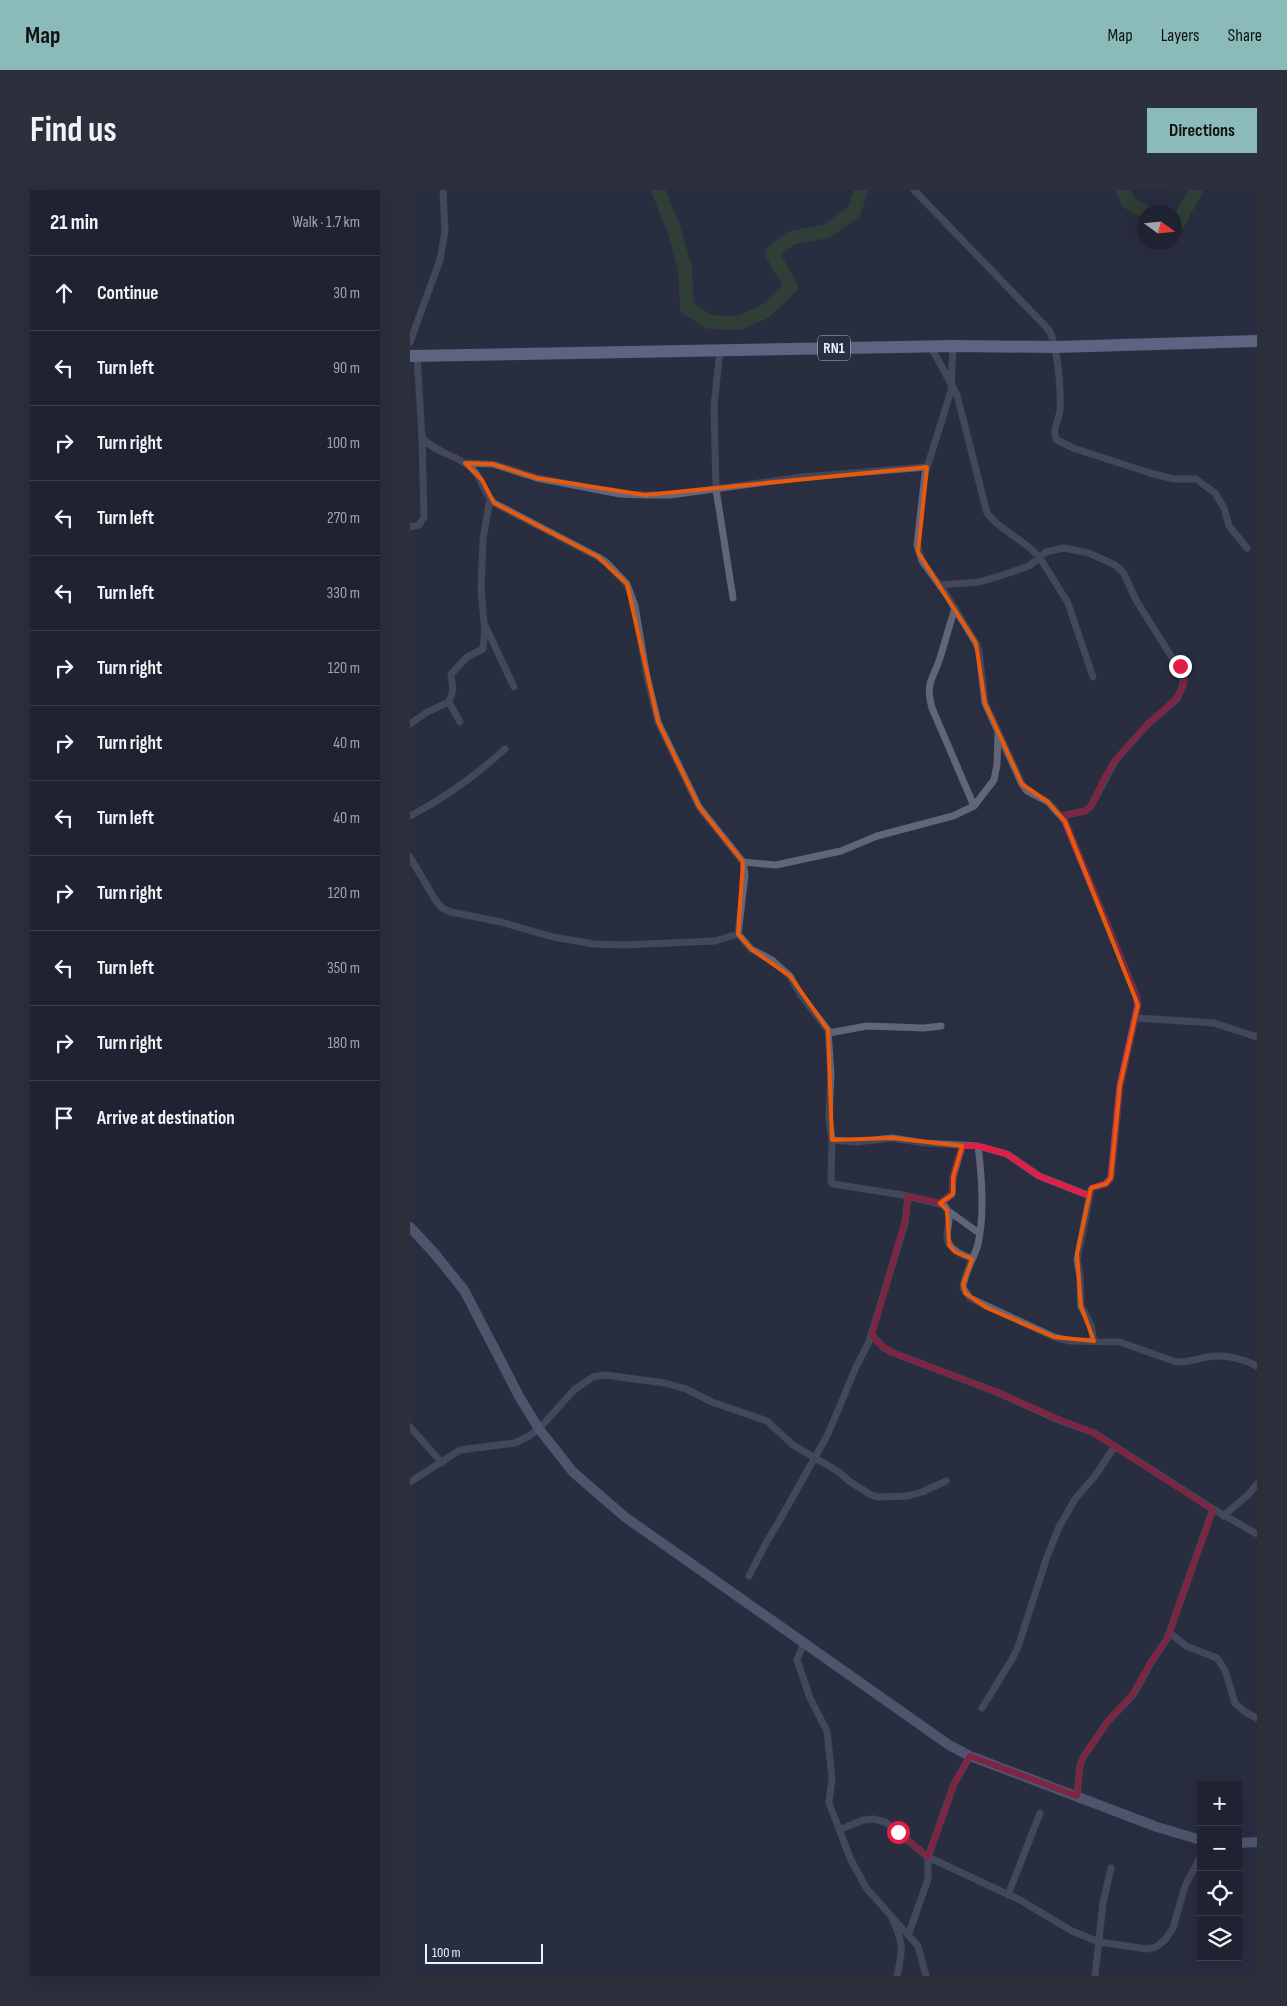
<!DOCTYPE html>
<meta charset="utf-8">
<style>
:root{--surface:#1f2230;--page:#2c2f3c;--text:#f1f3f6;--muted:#a1a4ab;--line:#3c3f4c;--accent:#8bbbb9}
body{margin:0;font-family:"Sofia Sans Condensed",sans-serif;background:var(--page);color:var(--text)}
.controls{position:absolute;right:15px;bottom:15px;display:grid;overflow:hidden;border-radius:0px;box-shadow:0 5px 20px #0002}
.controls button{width:45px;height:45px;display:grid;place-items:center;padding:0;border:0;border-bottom:1px solid var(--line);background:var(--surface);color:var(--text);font:25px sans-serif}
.compass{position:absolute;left:727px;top:15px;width:45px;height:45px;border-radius:50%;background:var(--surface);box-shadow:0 5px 20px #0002;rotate:105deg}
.scale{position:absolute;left:15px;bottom:12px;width:118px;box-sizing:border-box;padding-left:5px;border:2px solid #edf1fe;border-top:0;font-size:14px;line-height:18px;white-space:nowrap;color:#edf1fe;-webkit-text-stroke:4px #292e40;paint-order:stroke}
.stop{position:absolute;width:15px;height:15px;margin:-11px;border:4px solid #e11d48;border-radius:50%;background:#fff}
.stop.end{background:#e11d48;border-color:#fff;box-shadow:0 1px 5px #0008}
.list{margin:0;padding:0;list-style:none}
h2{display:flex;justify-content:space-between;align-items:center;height:65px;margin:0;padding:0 20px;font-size:21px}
h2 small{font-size:16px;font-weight:400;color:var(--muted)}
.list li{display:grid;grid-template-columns:32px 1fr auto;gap:15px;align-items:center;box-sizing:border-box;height:75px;padding:0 20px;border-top:1px solid var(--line)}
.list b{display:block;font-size:19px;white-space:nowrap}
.list em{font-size:16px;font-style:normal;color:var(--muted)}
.icon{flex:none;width:28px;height:28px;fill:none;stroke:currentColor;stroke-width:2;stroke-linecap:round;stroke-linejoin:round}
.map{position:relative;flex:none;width:847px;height:1786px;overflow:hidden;border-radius:0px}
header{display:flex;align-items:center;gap:30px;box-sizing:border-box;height:70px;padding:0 25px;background:var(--accent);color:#111}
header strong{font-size:24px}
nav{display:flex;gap:28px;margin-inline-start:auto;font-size:18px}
.intro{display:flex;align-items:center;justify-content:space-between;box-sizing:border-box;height:120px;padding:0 30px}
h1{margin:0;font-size:35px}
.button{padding:12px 22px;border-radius:0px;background:var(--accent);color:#111;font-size:18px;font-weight:700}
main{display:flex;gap:30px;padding:0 30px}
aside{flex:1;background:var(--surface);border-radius:0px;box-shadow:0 5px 20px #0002}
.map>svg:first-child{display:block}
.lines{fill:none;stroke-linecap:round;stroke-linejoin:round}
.river{stroke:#36522d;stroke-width:14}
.minor{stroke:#606678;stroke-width:7}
.secondary{stroke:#7b84a2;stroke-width:10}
.trunk{stroke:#9aa6d0;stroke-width:12}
.route{stroke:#e11d48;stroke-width:6}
.marked{fill:none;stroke:#e8590c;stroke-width:4;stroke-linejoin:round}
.labels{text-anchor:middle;stroke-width:4;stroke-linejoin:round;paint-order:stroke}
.shield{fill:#292e40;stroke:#b2b6c5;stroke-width:1}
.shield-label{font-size:15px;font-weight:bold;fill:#edf1fe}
</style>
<header>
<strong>Map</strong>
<nav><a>Map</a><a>Layers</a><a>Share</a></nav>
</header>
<div class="intro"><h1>Find us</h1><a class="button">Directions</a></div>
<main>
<aside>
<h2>21 min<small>Walk · 1.7 km</small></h2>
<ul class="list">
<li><svg class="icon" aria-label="ahead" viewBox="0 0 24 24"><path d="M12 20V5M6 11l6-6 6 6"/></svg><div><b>Continue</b></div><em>30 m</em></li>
<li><svg class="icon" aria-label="left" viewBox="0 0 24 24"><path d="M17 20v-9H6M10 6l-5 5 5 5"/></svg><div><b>Turn left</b></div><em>90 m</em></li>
<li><svg class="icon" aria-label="right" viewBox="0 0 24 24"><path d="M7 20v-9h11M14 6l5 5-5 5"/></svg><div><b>Turn right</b></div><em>100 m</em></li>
<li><svg class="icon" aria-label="left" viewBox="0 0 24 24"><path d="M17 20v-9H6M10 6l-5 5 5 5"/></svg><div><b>Turn left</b></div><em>270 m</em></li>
<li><svg class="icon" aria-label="left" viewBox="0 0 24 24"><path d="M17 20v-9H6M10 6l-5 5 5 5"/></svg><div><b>Turn left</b></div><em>330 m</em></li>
<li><svg class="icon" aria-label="right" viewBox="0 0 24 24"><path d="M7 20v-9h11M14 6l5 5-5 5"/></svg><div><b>Turn right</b></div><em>120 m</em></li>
<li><svg class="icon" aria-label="right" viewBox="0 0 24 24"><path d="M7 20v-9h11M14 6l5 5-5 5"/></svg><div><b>Turn right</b></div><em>40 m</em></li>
<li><svg class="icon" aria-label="left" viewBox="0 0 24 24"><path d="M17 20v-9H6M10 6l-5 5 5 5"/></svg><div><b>Turn left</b></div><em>40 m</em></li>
<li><svg class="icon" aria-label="right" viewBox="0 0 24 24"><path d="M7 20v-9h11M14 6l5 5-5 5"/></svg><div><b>Turn right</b></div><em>120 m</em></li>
<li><svg class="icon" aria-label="left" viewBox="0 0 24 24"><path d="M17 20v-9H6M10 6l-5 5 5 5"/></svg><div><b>Turn left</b></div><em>350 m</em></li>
<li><svg class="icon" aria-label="right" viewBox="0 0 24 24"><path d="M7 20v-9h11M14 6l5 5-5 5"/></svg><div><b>Turn right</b></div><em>180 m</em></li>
<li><svg class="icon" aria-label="arrive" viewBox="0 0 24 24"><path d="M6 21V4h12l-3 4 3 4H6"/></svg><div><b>Arrive at destination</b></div></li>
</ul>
</aside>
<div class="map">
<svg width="847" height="1786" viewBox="0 0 847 1786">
<rect width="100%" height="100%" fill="#292e40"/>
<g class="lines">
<path class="river" d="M248,0l16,40 11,39 2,39 23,14 29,1 25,-11 27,-25 -19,-34 19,-15 36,-7 27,-19 7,-22
M713,0l5,12 18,10
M764,34l3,1 19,-35"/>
<path class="minor" d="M504,0l135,140c9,17 12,60 11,80 -1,10 -9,21 -3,30l16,8 77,25 23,6h23l19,14 9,15 5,18 18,22
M0,152l30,-82 5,-29 -2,-41
M543,156l-2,45 -26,83 -8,71 5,16 24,33 30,49 3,8 6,52 37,81 5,7 21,11 17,19 71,174 2,10 -18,81 -9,92 -5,6 -13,4 -2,2 -14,70 3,16 1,30 10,19 3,16
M521,157l26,48 30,118 9,10 34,25 10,10 28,45 25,74
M310,160l-6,56 2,83 17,109
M7,165l5,83c14,15 34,17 48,29 13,10 13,27 24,36l104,54 8,5 21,22 8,22 12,71 11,45 41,85 44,55 2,13 -7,59 13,15 21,11 18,16 10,18 28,36 3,45 -2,44 3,21 -1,42 2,2 70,11 41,10c17,20 -18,37 28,54
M55,273l28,1 44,14 83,16 25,1h25l133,-18 124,-10
M80,309l-7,40 -2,50 3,34 30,64
M0,337l9,-2 5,-8 -2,-79
M530,395l39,-3 21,-6 29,-10 17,-14 18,-4 25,5 26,12 8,7 13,28 35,56 11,13 1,16 -6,14 -29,25 -33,37 -24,45 -6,5 -24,5
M545,418c-5,16 -10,33 -15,50 -7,22 -15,24 -8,50l42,98
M50,532l-11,-20 4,-12 -2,-16 16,-17 16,-8 2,-22
M0,534l17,-12 22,-10
M0,626c35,-18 65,-40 95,-67
M0,667l26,44 6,7 9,4 50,10 52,15 41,7 29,1 92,-4 23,-7
M333,672l33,3 65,-14 36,-15 76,-20 21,-10 20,-26 3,-15 1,-32
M727,828l77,5 43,14
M419,843l38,-7 57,2 17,-2
M422,950l24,2 36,-4 32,5 54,3 29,8 32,22 51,20
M568,956c4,31 7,67 0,98 -4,15 -14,29 -15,44l7,10 84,39 16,4 50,1 56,20c11,1 21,-3 31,-5 18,-3 34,1 50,9
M530,1013l12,-9 1,-17 9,-31
M537,1020l32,23
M462,1145l12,13 7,4 108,41 57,26 38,14 119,76 44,25
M0,1237l32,36
M0,1292l50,-32 55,-7 14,-7 10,-7 35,-39 19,-13 12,-2 60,8 21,6 26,13 55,19 26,24 46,27 10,9 22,14 8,2 29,-1 14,-4 24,-11
M813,1326l25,-21 9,-11
M339,1386l18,-35 10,-16 51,-91 28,-67 13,-25 36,-119 3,-27
M760,1443l16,13 31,12 8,12 10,33 10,9 12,6
M394,1453l-7,17 13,38 17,33 5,47 -3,25 22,57 16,29 51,57 8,30
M572,1518l29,-47 7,-14 29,-90 12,-30 16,-28 20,-23 20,-30
M667,1606l3,-31 4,-9 24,-35 25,-26 19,-34 15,-22 46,-130
M429,1640l24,-10 11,-1 11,3 43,35 92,43 52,31 27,11 48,7 9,-2 9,-7 8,-12 12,-42 15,-29 1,-12
M598,1705l32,-82
M482,1728c12,27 11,30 5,58
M499,1743l19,-54v-22l26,-73 16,-28
M685,1786l8,-73 8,-35"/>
<path class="secondary" d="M0,1037l24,26 30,37 56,108 19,31 34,43 52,45 324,228 21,11 187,71 44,13
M828,1653l19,-1"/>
<path class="trunk" d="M0,166l543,-10 103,1 201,-6"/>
</g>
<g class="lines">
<path class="route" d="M488,1642l30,25 26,-73 16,-28 107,40 3,-31 4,-9 24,-35 24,-26 20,-35 15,-21 46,-129 -119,-77 -38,-15 -57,-25 -108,-41 -13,-9 -6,-8 35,-122 1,-17 32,7 12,-9 1,-18 9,-30h16l29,8 32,22 51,20 2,-8 14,-4 5,-6 9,-92 18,-81 -2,-10 -71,-174 -4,-5 24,-5 6,-5c8,-15 15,-35 26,-48 10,-11 21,-23 31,-34 14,-14 49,-34 32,-58"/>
</g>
<path d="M0 0H847V1786H0ZM55,273l28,1 44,14 108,17 282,-28 -9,85 58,91 9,60 37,81 26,18 17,19 73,184 -18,81 -9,92 -5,6 -15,4 -14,66 4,52 13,35 -40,-4 -67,-29 -22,-15 -2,-9 9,-25 -17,-7 -6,-7 -2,-35 -7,-7 13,-9v-17l9,-31 -70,-8 -60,2 -4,-110 -38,-54 -39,-27 -13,-15 5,-72 -44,-55 -41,-85 -31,-138 -29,-27 -104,-54 -12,-23z" fill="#292e40" fill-opacity=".55" fill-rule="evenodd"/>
<path class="marked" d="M55,273l28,1 44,14 108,17 282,-28 -9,85 58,91 9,60 37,81 26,18 17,19 73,184 -18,81 -9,92 -5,6 -15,4 -14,66 4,52 13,35 -40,-4 -67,-29 -22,-15 -2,-9 9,-25 -17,-7 -6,-7 -2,-35 -7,-7 13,-9v-17l9,-31 -70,-8 -60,2 -4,-110 -38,-54 -39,-27 -13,-15 5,-72 -44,-55 -41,-85 -31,-138 -29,-27 -104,-54 -12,-23z"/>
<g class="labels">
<rect class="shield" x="408" y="145.5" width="32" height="25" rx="4"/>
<g class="shield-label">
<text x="424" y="163">RN1</text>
</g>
</g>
</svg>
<div class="controls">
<button>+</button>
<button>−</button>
<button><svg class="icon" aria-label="locate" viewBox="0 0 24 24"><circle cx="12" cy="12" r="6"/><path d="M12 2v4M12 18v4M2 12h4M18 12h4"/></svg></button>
<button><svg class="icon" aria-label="layers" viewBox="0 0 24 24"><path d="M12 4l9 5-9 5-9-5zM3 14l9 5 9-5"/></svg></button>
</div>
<svg class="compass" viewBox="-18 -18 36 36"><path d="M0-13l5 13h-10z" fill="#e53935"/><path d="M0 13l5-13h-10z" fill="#a1a4ab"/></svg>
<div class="scale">100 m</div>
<div class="stop" style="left:488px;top:1642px"></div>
<div class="stop end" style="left:770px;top:476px"></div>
</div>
</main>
